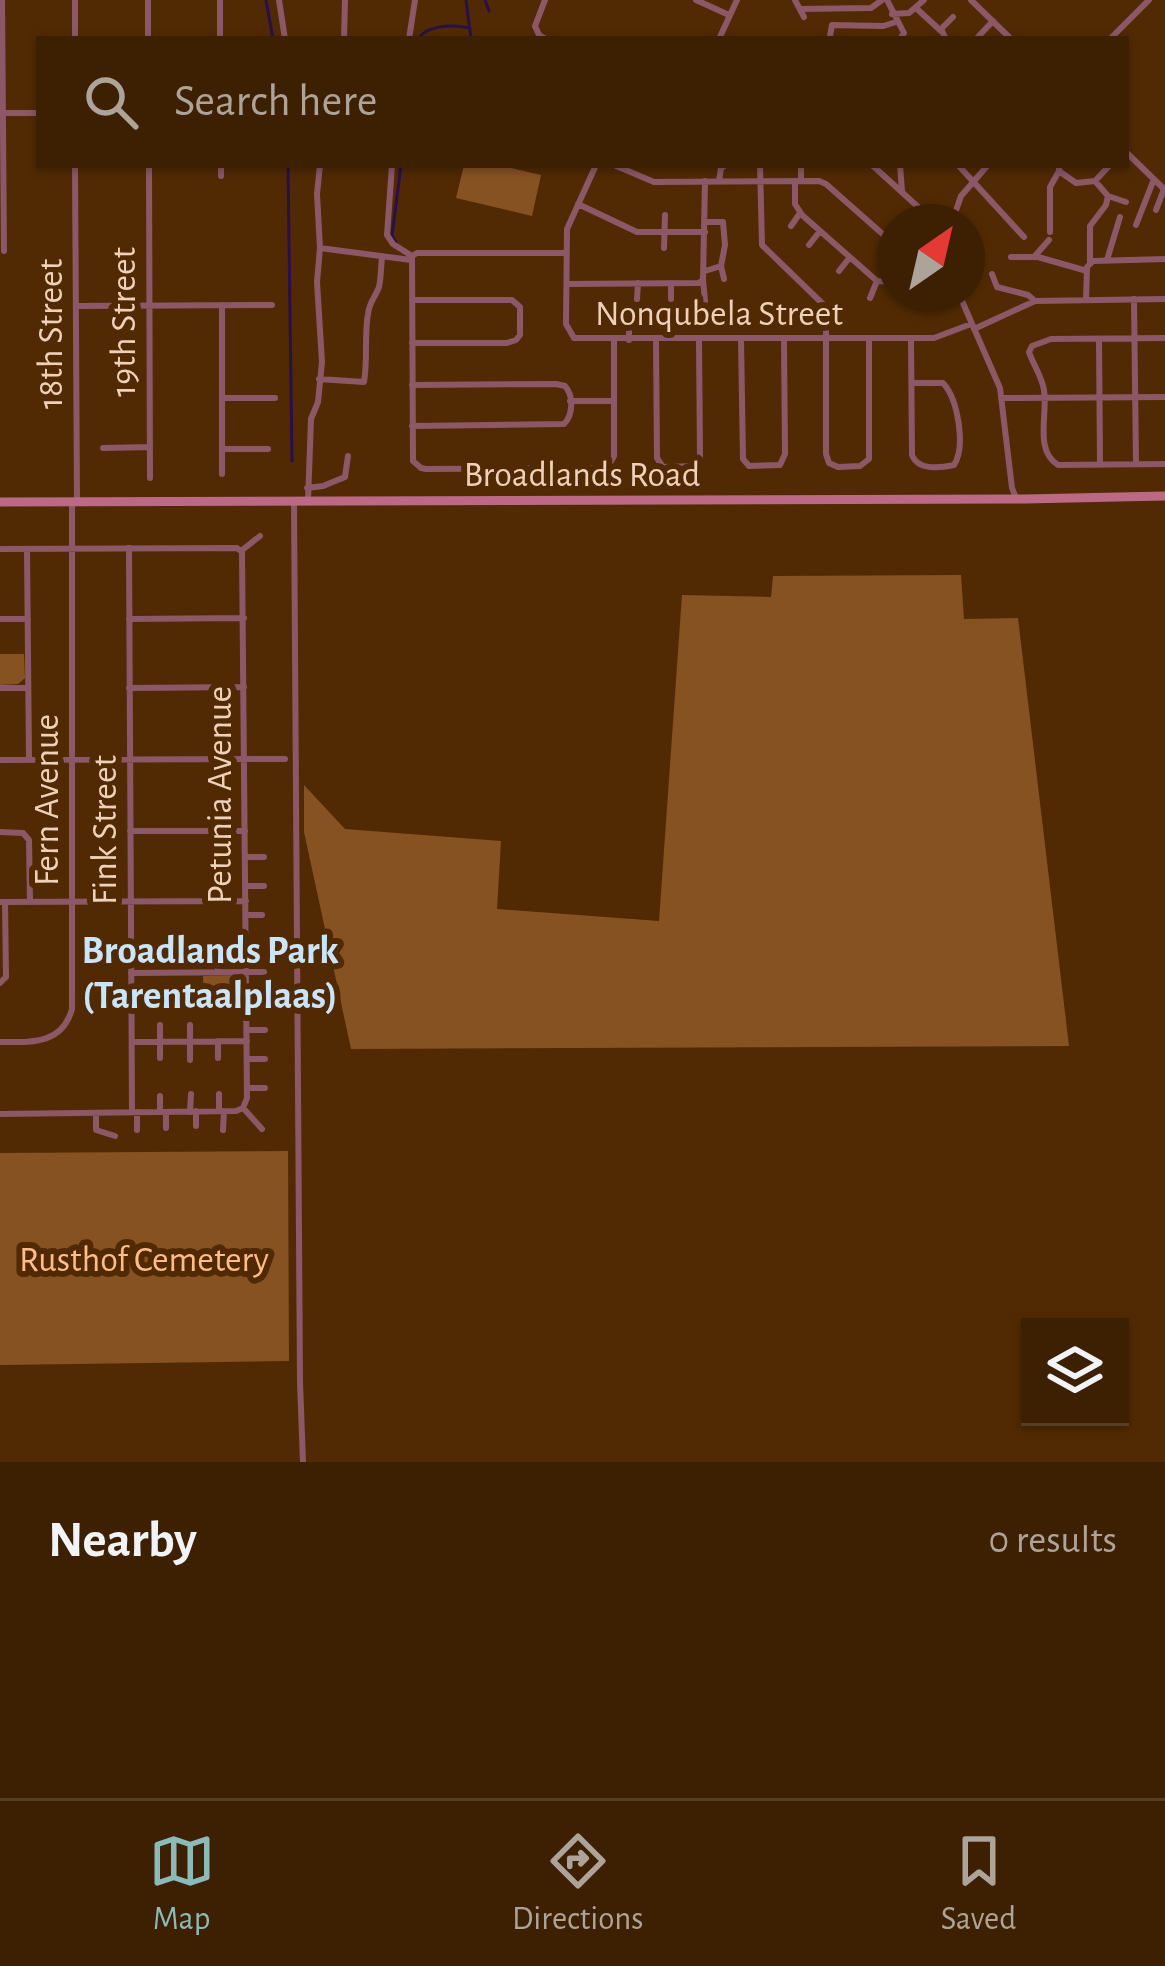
<!DOCTYPE html>
<style>
:root{--surface:#3d2002;--page:#44280c;--text:#f1f3f6;--muted:#ada399;--line:#563e24;--accent:#8bbbb9}
body{margin:0;font-family:"Alegreya Sans",sans-serif;background:var(--page);color:var(--text)}
.controls{position:absolute;right:36px;bottom:36px;display:grid;overflow:hidden;border-radius:0px;box-shadow:0 3px 9px #0004}
.controls button{width:108px;height:108px;display:grid;place-items:center;padding:0;border:0;border-bottom:3px solid var(--line);background:var(--surface);color:var(--text);font:60px sans-serif}
.compass{position:absolute;left:877px;top:204px;width:108px;height:108px;border-radius:50%;background:var(--surface);box-shadow:0 3px 9px #0004;rotate:34deg}
.list{margin:0;padding:0;list-style:none}
h2{display:flex;justify-content:space-between;align-items:center;height:156px;margin:0;padding:0 48px;font-size:51px}
h2 small{font-size:39px;font-weight:400;color:var(--muted)}
.icon{flex:none;width:66px;height:66px;fill:none;stroke:currentColor;stroke-width:2;stroke-linecap:round;stroke-linejoin:round}
.map{position:relative;flex:none;width:1165px;height:1462px;overflow:hidden}
.search{position:absolute;background:var(--surface);box-shadow:0 3px 9px #0004;left:36px;right:36px;top:36px;height:132px;display:flex;align-items:center;gap:30px;box-sizing:border-box;padding:0 42px;border-radius:0px;color:var(--muted);font-size:45px}
.sheet{height:336px;background:var(--surface)}
nav{display:flex;justify-content:space-around;align-items:center;box-sizing:border-box;height:168px;border-top:3px solid var(--line);background:var(--surface);font-size:33px;color:var(--muted)}
nav a{display:grid;justify-items:center;gap:6px}
nav .on{color:var(--accent)}
.map>svg:first-child{display:block}
.green{fill:#865222}
.lines{fill:none;stroke-linecap:round;stroke-linejoin:round}
.stream{stroke:#2a104a;stroke-width:3}
.minor{stroke:#8c5868;stroke-width:6}
.secondary{stroke:#bb6984;stroke-width:9}
.labels{text-anchor:middle;stroke-width:12;stroke-linejoin:round;paint-order:stroke}
.street-label{font-size:36px;fill:#efd1b9;stroke:#512a03}
.park-label{font-size:36px;fill:#ffbc86;stroke:#512a03}
.neighbourhood-label{font-size:39px;font-weight:bold;fill:#cae5f9;stroke:#512a03}
</style>
<div class="map">
<svg width="1165" height="1462" viewBox="0 0 1165 1462">
<rect width="100%" height="100%" fill="#512a03"/>
<path class="green" d="M464,165h35l42,10 -9,41 -76,-18z
M961,575l3,44 54,-1 51,428 -718,3 -47,-217v-47l41,44 156,12 -4,68 162,12 23,-326 89,2 2,-21z
M0,654h24l1,24 -7,6 -18,1z
M239,975l3,4v27l-38,1 -1,-31z
M288,1151l1,210 -289,4v-212z"/>
<g class="lines">
<path class="stream" d="M266,0l7,39
M466,0l5,39
M485,0l4,11
M419,39c7,-15 36,-14 51,-11
M288,165l4,296
M396,242l-4,-6 9,-71"/>
<path class="minor" d="M2,0l2,251
M75,0v39
M148,0v39
M220,0v39
M279,0l6,39
M545,0l-10,26 4,9 7,4
M696,0l33,15
M795,0l9,17
M887,0l17,33 -4,6
M971,0l40,39
M801,9l70,-1 11,-8
M917,9l24,22
M892,14l17,-1 15,-13
M344,39l1,-39
M409,39l6,-39
M719,39l18,-39
M832,39l-2,-3 2,-11 51,1 13,-4
M946,39l-5,-10 12,-12
M976,39l17,-18
M1110,39l39,-39
M4,113h35
M1126,152l39,38
M75,165l2,337
M149,165l1,313
M392,165l-5,70 6,9 19,12
M596,165l-29,64 -1,95 8,14h360l37,-14
M614,165l40,17 165,-1 7,3 69,61
M760,165l2,80 64,62v147l3,9 9,4 22,-1 9,-7v-120
M801,165v16
M872,165l55,50 20,7
M900,165l2,26
M958,165l66,72
M1059,165v6l17,12 19,-2 15,-16
M1075,165h5
M221,176v-11
M719,181l2,-13 5,-3
M795,181v23l7,11 75,66 18,1
M1108,196l18,6
M578,204l59,28h68
M1156,210l8,-21
M952,222l9,-26 27,-31
M1136,225l18,-46
M791,226l9,-13
M1050,232v-45l9,-16
M809,245l11,-14
M320,248l91,12
M664,248l1,-33
M566,253h-149l-5,3 1,205 8,7 5,1 177,-1 6,-3 5,-9v-116
M1011,257h27l49,14
M1034,257l15,-17
M1107,260l13,-43
M1090,264v-38l16,-21 2,-9 -13,-15
M721,266l3,13
M705,271l16,-5 4,-21 -2,-23h-18
M839,271l11,-14
M992,274l5,13 31,8 7,6
M703,280l2,21
M671,283v16
M567,284l132,-1 4,-3 2,-99
M911,294l5,12 12,-1
M959,294l41,94 12,100 4,10
M870,298l7,-17
M637,299l1,-16
M1134,299l2,164
M412,300h100l8,7v28l-4,5 -9,3h-95
M1086,300l1,-33 6,-6 72,-2
M76,306l196,-1
M629,319v21
M974,329l61,-28 130,-2
M1165,338l-114,1 -19,7 -3,6c4,12 13,25 15,38 4,25 -10,60 14,75l107,-1
M911,339l1,116c6,16 28,13 42,10 12,-18 4,-66 -11,-82h-31
M1099,339l1,125
M656,340l1,118 6,9 32,-1 5,-8 -1,-118
M741,340l2,119 6,7 31,-1 5,-11 -1,-115
M319,379l45,3c4,-23 0,-45 4,-68 1,-12 8,-18 11,-27 2,-9 2,-21 3,-30
M222,398h53
M1001,398l164,-1
M570,401h44
M412,426l152,-2c9,-9 10,-28 1,-38l-9,-2 -144,1
M103,448l47,-1
M224,449h44
M222,474v-169
M307,488l16,-2 22,-9 3,-21
M294,501l6,881 3,80
M308,501l3,-82 7,-17 4,-40 -5,-80 3,-34 -3,-54 3,-29
M129,548l3,564
M0,549l237,-1 5,4 5,546 -4,10 -7,3 -236,3
M27,549l2,211
M241,551l19,-15
M0,619h28
M129,619l115,-1
M0,688h28
M129,688l115,-1
M0,760l285,-1
M130,831h115
M0,832l23,1 6,7 1,62
M245,857h19
M246,886h18
M0,902l246,-1
M246,915h16
M246,944h19
M218,972v-18
M131,973l133,-1
M0,983l6,-6 -1,-75
M247,1002h16
M160,1025v33
M190,1025v35
M247,1030h18
M0,1042c31,0 62,3 72,-33v-507
M132,1042l115,-1
M218,1058v-17
M247,1059h18
M247,1088h18
M219,1094v17
M244,1109l18,20
M137,1112v18
M160,1112v-16
M190,1112l1,-18
M96,1113v17l19,6
M196,1126v-15
M166,1128v-16
M223,1130l1,-19"/>
<path class="secondary" d="M0,502l1025,-3 140,-3"/>
</g>
<g class="labels">
<g class="street-label">
<text x="719" y="325">Nonqubela Street</text>
<text transform="translate(122 322) rotate(-90)" y="13">19th Street</text>
<text transform="translate(49 334) rotate(-90)" y="13">18th Street</text>
<text x="582" y="486">Broadlands Road</text>
<text transform="translate(218 795) rotate(-90)" y="13">Petunia Avenue</text>
<text transform="translate(45 800) rotate(-90)" y="13">Fern Avenue</text>
<text transform="translate(103 830) rotate(-90)" y="13">Fink Street</text>
</g>
<g class="park-label">
<text x="144" y="1271">Rusthof Cemetery</text>
</g>
<g class="neighbourhood-label">
<text x="210" y="963">Broadlands Park<tspan x="210" dy="45">(Tarentaalplaas)</tspan></text>
</g>
</g>
</svg>
<div class="controls">
<button><svg class="icon" aria-label="layers" viewBox="0 0 24 24"><path d="M12 4l9 5-9 5-9-5zM3 14l9 5 9-5"/></svg></button>
</div>
<svg class="compass" viewBox="-18 -18 36 36"><path d="M0-13l5 13h-10z" fill="#e53935"/><path d="M0 13l5-13h-10z" fill="#ada399"/></svg>
<div class="search"><svg class="icon" aria-label="search" viewBox="0 0 24 24"><circle cx="10" cy="10" r="6"/><path d="M15 15l6 6"/></svg>Search here</div>
</div>
<section class="sheet">
<h2>Nearby<small>0 results</small></h2>
<ul class="list">
</ul>
</section>
<nav>
<a class="on"><svg class="icon" aria-label="map" viewBox="0 0 24 24"><path d="M3 6l6-2 6 2 6-2v14l-6 2-6-2-6 2zM9 4v14M15 6v14"/></svg>Map</a>
<a><svg class="icon" aria-label="directions" viewBox="0 0 24 24"><path d="M12 3l9 9-9 9-9-9zM9 14v-3h6M13 9l2 2-2 2"/></svg>Directions</a>
<a><svg class="icon" aria-label="saved" viewBox="0 0 24 24"><path d="M7 4h10v16l-5-4-5 4z"/></svg>Saved</a>
</nav>
